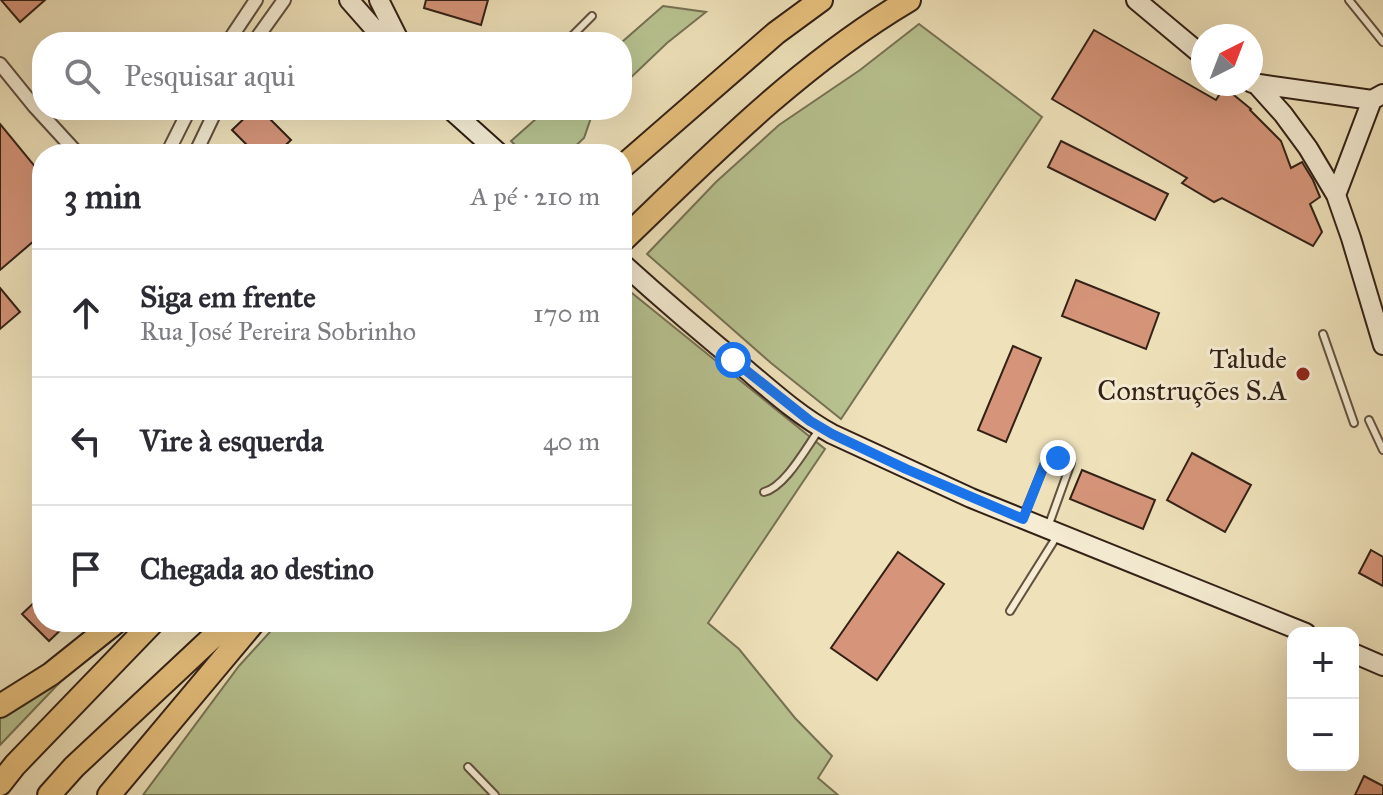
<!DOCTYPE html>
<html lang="pt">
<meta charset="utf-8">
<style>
:root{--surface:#fff;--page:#f7f7f7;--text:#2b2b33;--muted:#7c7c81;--line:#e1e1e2}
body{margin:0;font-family:"IM FELL Great Primer",serif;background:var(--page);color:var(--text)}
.controls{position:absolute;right:24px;bottom:24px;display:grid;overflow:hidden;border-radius:16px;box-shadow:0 8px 32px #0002}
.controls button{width:72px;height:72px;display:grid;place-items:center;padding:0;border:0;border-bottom:2px solid var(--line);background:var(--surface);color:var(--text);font:40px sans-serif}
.compass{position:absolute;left:1191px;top:24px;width:72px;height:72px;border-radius:50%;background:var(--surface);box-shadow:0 8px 32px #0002;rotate:42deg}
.stop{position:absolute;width:24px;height:24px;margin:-18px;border:6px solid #1a73e8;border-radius:50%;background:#fff}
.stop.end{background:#1a73e8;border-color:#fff;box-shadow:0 2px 8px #0008}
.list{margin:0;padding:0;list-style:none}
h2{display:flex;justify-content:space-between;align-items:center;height:104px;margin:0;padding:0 32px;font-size:34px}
h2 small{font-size:26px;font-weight:400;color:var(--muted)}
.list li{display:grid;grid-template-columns:52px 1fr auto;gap:24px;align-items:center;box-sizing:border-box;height:128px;padding:0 32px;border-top:2px solid var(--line)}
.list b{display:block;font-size:30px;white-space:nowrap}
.list p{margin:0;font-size:26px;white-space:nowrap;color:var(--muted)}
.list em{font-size:26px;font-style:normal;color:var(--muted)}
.icon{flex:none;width:44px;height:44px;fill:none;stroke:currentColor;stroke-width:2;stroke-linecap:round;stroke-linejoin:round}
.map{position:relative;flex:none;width:1383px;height:795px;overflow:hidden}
.search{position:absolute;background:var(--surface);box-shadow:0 8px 32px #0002;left:32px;top:32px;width:600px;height:88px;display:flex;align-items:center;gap:20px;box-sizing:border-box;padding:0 28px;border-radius:32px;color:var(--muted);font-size:30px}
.panel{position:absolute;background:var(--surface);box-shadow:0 8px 32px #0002;left:32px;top:144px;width:600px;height:488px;border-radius:32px}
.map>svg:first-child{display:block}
.green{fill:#b8c391;stroke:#767254;stroke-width:2}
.building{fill:#d6957a;stroke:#332116;stroke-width:2}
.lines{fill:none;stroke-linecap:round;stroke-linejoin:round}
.lane-casing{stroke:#62513f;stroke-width:10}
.street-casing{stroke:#62513f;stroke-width:16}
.secondary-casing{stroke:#332116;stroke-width:22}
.highway-casing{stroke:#332116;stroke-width:26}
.lane{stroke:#f5ecd3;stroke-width:6}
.street{stroke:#f5ecd3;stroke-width:12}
.secondary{stroke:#f5ecd3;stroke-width:18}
.highway{stroke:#e8c17e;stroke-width:22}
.route{stroke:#1a73e8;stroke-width:10}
.poi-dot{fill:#8f2418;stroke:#f5ecd3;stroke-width:3}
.labels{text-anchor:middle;stroke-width:6;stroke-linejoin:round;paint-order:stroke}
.poi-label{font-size:28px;fill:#332116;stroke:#f5ecd3;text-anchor:end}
</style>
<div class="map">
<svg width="1383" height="795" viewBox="0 0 1383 795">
<rect width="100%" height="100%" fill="#efe2bb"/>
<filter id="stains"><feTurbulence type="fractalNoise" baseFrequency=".0025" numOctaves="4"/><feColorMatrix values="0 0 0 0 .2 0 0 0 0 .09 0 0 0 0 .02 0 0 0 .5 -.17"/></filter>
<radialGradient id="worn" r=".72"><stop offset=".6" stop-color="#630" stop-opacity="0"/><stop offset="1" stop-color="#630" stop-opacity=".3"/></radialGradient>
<path class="green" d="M663,6l43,6 -39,31 -45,43v-44z
M919,24l123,93 -201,302 -70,-56 -124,-109 69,-72 63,-57 81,-55z
M546,110h51l-5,5 -8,23 -17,16h-43l-13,-13z
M622,285l203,164 -117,174 31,26 56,69 37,38 -14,22 20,17h-695l96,-129 40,-44h343z
M63,679l-63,66v-27z"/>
<path class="building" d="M1,0h44l-25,22z
M426,0h62l-7,25 -57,-17z
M1094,30l122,70 8,-13 27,22 -1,1 31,31 10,27 11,-6 11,18 7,17 -10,7 12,28 -9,14 -91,-48 -8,4 -32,-19 5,-5 -135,-79z
M253,110h8l30,30 -15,14h-40l10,-10 -14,-14z
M0,124l42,51v59l-42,36z
M1061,141l107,53 -13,26 -107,-53z
M1076,280l83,33 -13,36 -84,-33z
M0,288l20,24 -20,17z
M1013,346l28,12 -35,84 -28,-12z
M1192,453l59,32 -26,47 -58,-32z
M1082,470l73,30 -12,29 -73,-30z
M1371,550l12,7v29l-24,-13z
M898,552l46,32 -67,96 -46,-32z
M42,595v27h27l-20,19 -27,-27z
M1364,776l19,10v9h-28z"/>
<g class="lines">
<defs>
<path id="lane" d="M1349,0l34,42
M566,42l26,-26
M1323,334l31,89
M1369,420l14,30
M764,492c21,-5 42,-44 55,-62
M1024,515l21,-52 8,-6 18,6 -23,64
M1010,611l47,-75
M468,767l27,28"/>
<path id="street" d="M228,42l28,-42
M254,42l30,-42
M0,64l34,42 44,48
M167,154l22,-44
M195,154l21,-44"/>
<path id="secondary" d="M349,0l37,42
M379,0l21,42
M1136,0l67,56
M1252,83l120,17 11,-6
M1256,84l27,30 25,34 28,47 15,43 32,107
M451,110l49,44
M1336,195l36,-95
M622,263c41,37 83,73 126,108 27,23 53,46 84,63l139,64 335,135
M1353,653l30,13"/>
<path id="highway" d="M622,167l154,-134 45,-33
M622,241c90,-87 179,-177 287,-241
M0,706l51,-32 65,-52
M0,784l15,-19 138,-143
M49,795l25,-28 155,-145
M109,795l145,-173"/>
</defs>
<use href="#lane" class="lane-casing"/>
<use href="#street" class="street-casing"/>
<use href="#secondary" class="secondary-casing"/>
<use href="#highway" class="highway-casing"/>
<use href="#lane" class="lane"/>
<use href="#street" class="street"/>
<use href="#secondary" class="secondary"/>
<use href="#highway" class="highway"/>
</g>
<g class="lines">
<path class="route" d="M733,360l77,61 22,13 74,35 117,50 22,-56 8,-6 5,1"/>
</g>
<circle class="poi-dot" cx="1303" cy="374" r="8"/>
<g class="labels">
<g class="poi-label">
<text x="1287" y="368">Talude<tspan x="1287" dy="32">Construções S.A</tspan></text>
</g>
</g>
<rect width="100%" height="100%" filter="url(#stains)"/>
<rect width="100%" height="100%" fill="url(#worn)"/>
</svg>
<div class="controls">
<button>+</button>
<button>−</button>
</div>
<svg class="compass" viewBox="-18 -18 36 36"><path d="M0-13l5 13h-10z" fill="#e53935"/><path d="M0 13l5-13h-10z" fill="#7c7c81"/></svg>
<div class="stop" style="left:733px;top:360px"></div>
<div class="stop end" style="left:1058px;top:458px"></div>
<div class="search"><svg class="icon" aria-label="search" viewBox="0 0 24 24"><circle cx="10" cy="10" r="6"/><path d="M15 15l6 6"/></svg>Pesquisar aqui</div>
<section class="panel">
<h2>3 min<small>A pé · 210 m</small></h2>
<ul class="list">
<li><svg class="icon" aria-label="ahead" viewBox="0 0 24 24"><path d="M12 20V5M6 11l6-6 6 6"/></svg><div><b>Siga em frente</b><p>Rua José Pereira Sobrinho</p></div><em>170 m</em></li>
<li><svg class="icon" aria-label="left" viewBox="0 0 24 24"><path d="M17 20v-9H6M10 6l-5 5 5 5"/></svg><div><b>Vire à esquerda</b></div><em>40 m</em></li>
<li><svg class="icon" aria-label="arrive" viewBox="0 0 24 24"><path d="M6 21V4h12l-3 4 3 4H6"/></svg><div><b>Chegada ao destino</b></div></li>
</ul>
</section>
</div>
